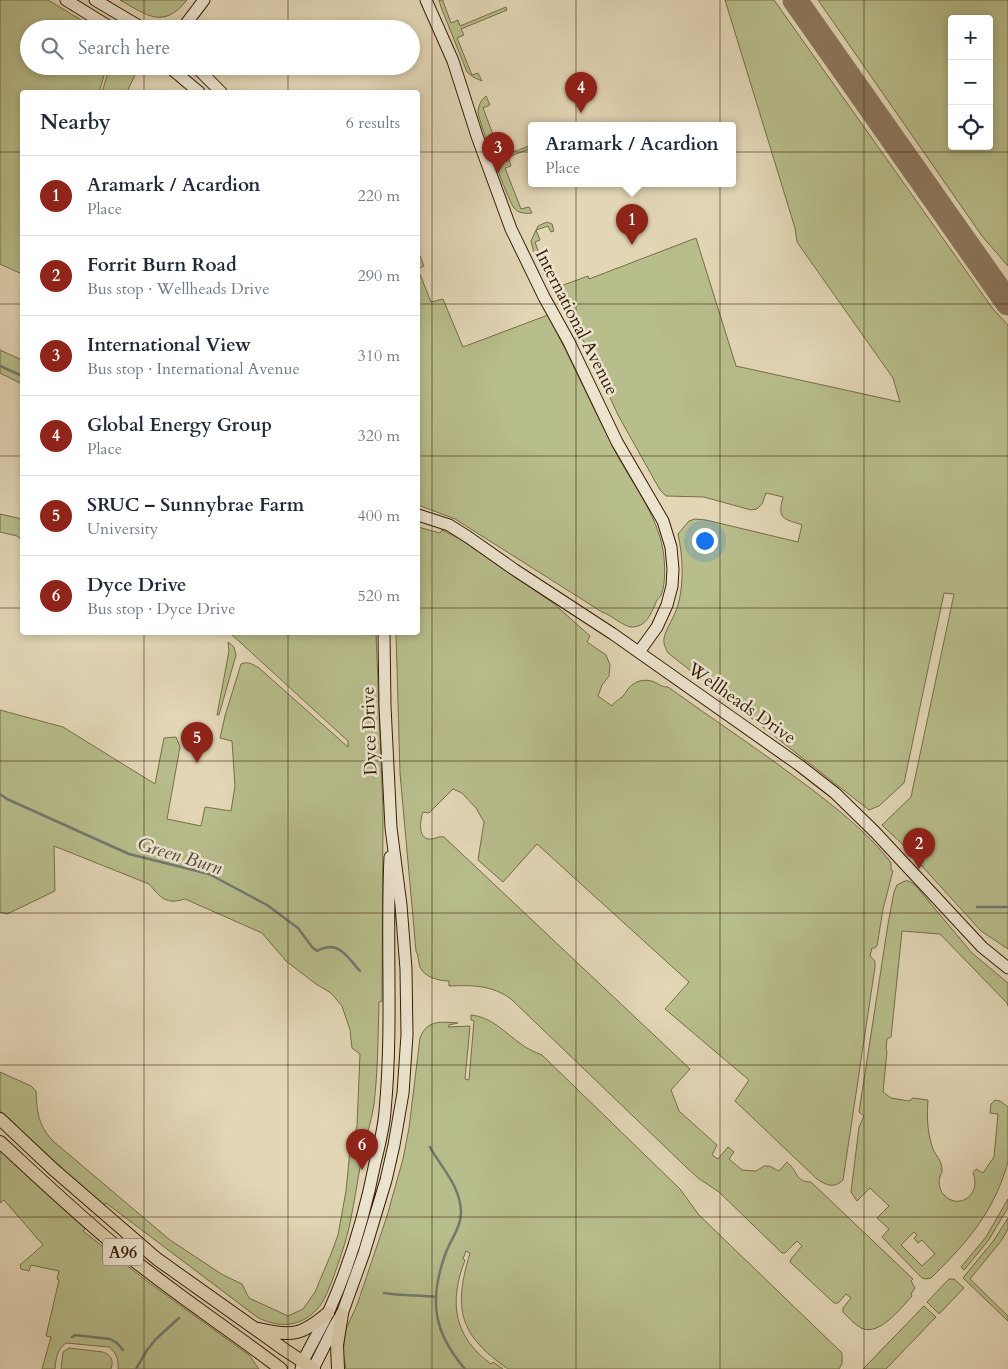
<!DOCTYPE html>
<meta charset="utf-8">
<style>
:root{--surface:#fff;--page:#f6f6f7;--text:#1f2937;--muted:#747a83;--line:#e0e1e3;--accent:#8f2418}
body{margin:0;font-family:Cardo,serif;background:var(--page);color:var(--text)}
.controls{position:absolute;right:15px;top:15px;display:grid;overflow:hidden;border-radius:5px;box-shadow:0 2px 8px #0003}
.controls button{width:45px;height:45px;display:grid;place-items:center;padding:0;border:0;border-bottom:1px solid var(--line);background:var(--surface);color:var(--text);font:25px sans-serif}
.you{position:absolute;left:704px;top:540px;width:18px;height:18px;margin:-12px;border:4px solid #fff;border-radius:50%;background:#1a73e8;box-shadow:0 0 0 8px #1a73e833}
.badge{display:grid;place-items:center;width:32px;height:32px;border-radius:50%;background:var(--accent);color:#fff;font-size:16px;font-weight:700}
.pin{position:absolute;translate:-50% -41px;filter:drop-shadow(0 1px 2px #0008)}
.pin::after{content:'';position:absolute;top:26px;width:18px;height:15px;background:inherit;clip-path:polygon(0 0,100% 0,50% 100%)}
.popup{position:absolute;left:528px;top:122px;width:208px;height:65px;box-sizing:border-box;display:grid;place-content:center;border-radius:5px;background:var(--surface);filter:drop-shadow(0 1px 4px #0005);font-size:16px;white-space:nowrap;color:var(--muted)}
.popup b{font-size:19px;color:var(--text)}
.popup::after{content:'';position:absolute;left:50%;top:100%;margin-left:-10px;border:10px solid transparent;border-top-color:var(--surface)}
.list{margin:0;padding:0;list-style:none}
h2{display:flex;justify-content:space-between;align-items:center;height:65px;margin:0;padding:0 20px;font-size:21px}
h2 small{font-size:16px;font-weight:400;color:var(--muted)}
.list li{display:grid;grid-template-columns:32px 1fr auto;gap:15px;align-items:center;box-sizing:border-box;height:80px;padding:0 20px;border-top:1px solid var(--line)}
.list b{display:block;font-size:19px;white-space:nowrap}
.list p{margin:0;font-size:16px;white-space:nowrap;color:var(--muted)}
.list em{font-size:16px;font-style:normal;color:var(--muted)}
.icon{flex:none;width:28px;height:28px;fill:none;stroke:currentColor;stroke-width:2;stroke-linecap:round;stroke-linejoin:round}
.map{position:relative;flex:none;width:1008px;height:1369px;overflow:hidden}
.search{position:absolute;background:var(--surface);box-shadow:0 2px 8px #0003;left:20px;top:20px;width:400px;height:55px;display:flex;align-items:center;gap:12px;box-sizing:border-box;padding:0 18px;border-radius:28px;color:var(--muted);font-size:19px}
.panel{position:absolute;background:var(--surface);box-shadow:0 2px 8px #0003;left:20px;top:90px;width:400px;height:545px;border-radius:5px}
.map>svg:first-child{display:block}
.green{fill:#b7bd8b;stroke:#776c48;fill-rule:evenodd}
.lines{fill:none;stroke-linecap:round;stroke-linejoin:round}
.stream{stroke:#71796f;stroke-width:2.5}
.taxiway{stroke:#8c795d;stroke-width:25}
.secondary-casing{stroke:#371c05;stroke-width:13}
.primary-casing{stroke:#371c05;stroke-width:14}
.secondary{stroke:#ece4cf;stroke-width:11}
.primary{stroke:#e2d6b5;stroke-width:12}
.grid{fill:none;stroke:#371c05;stroke-width:1;stroke-opacity:0.55}
.labels{text-anchor:middle;stroke-width:5;stroke-linejoin:round;paint-order:stroke}
.shield{fill:#ece4cf;stroke:#6d5842;stroke-width:1}
.shield-label{font-size:16px;font-weight:bold;fill:#371c05}
.street-label{font-size:18px;fill:#371c05;stroke:#ece4cf}
.water-label{font-size:19px;font-style:italic;fill:#544a3a;stroke:#ece4cf}
</style>
<div class="map">
<svg width="1008" height="1369" viewBox="0 0 1008 1369">
<rect width="100%" height="100%" fill="#e2d6b5"/>
<filter id="stains"><feTurbulence type="fractalNoise" baseFrequency=".004" numOctaves="4"/><feColorMatrix values="0 0 0 0 .2 0 0 0 0 .09 0 0 0 0 .02 0 0 0 .5 -.17"/></filter>
<radialGradient id="worn" r=".72"><stop offset=".6" stop-color="#630" stop-opacity="0"/><stop offset="1" stop-color="#630" stop-opacity=".3"/></radialGradient>
<path class="green" d="M0,0h48l48,29h-67v37h78l-8,26h-77v182l-22,-10z
M120,0h67c-24,30 -40,15 -67,0z
M439,0h4v1l8,22 7,-3 2,6 46,-19 1,3 -46,19 3,6 -7,3 15,37 6,-2 4,8 -9,-4 -6,-5 -26,-65z
M725,0h49l219,309 15,16v624l-27,-18 -80,-88 -19,-18 29,-28 43,-203 -10,-1 -40,190 -25,23 -10,4 -201,-157c-2,-4 -5,-9 -4,-15 2,-10 11,-22 14,-33 6,-22 5,-48 0,-71l11,-13 6,-2 11,1 92,22 4,-17c-19,-7 -25,-5 -19,-28l-17,-4 -4,11 -5,5 -6,1 -47,-13 -38,-1 -6,-6 -42,-75 -31,-68 -40,-67 -13,-27 -3,-12 7,-15 9,-4 5,2 2,7 -3,1 -3,-6 -12,4 4,10 -5,2 13,37 6,-2 4,10 30,-11 1,3 107,-41 40,128 164,36 -7,-24 -96,-136 -2,-14z
M818,0h190v266l-26,-30zM952,19h37v127h-37z
M110,66h12l13,9 -8,17h-25z
M486,96l4,9 -7,3 15,40 6,-2 3,8 25,-9v3l-24,9 3,9 -6,2 16,41 8,-2 3,6c-7,1 -14,0 -18,-5 -5,-5 -35,-87 -36,-95 0,-7 3,-13 8,-17z
M418,251l6,15 -6,3 13,33 12,-3 20,48 85,-32c23,45 44,91 67,136 17,33 41,61 48,99 2,11 3,35 -2,45 -2,4 -5,5 -6,10 -5,10 -9,22 -23,22 -8,0 -21,-12 -30,-15l-147,-93 -37,-14z
M0,350l22,10v24l-22,-11z
M0,514l22,5v21l-5,-4 -17,-4z
M418,527l22,6 2,-3 18,9 93,64 37,33 -3,6 19,13 4,10 -1,11 -7,9 -4,11 14,10c3,-5 5,-5 9,-8 3,-2 5,-7 7,-9 6,-8 17,-11 26,-7 5,2 7,5 14,5 46,33 93,64 138,98 29,22 60,46 83,75l2,3v7l2,1 -10,38 -6,37 -2,2h-3l-2,8 5,5v6l-32,213c-9,9 -17,5 -26,-1l-82,-78 14,-21 -84,-71 24,-27 -152,-138 -34,38 -25,-22 6,-38 -8,-14 -14,-15 -9,-4 -24,24 -6,-1c-3,8 -6,29 9,27 5,-1 7,-3 12,-2l246,232 -19,21 8,21 38,34 -5,10 6,4 10,-12 6,5 -5,7 13,11 14,1 8,-5h5l10,5 8,-9c11,9 8,20 24,20l102,97 -2,2 4,7 -4,6 1,2c-11,12 -33,41 -51,32 -7,-4 -13,-11 -18,-16v-4l8,-10 -5,-4 -8,9h-4l-44,-41 1,-3 11,-13 -5,-5 -12,12h-3l-63,-61 -21,-14 -13,-12 -174,-167c-19,-14 -39,-14 -62,-13v-5c-10,0 -25,-4 -29,-14 -2,-6 -1,-11 -4,-16l-16,-178 -4,-140 22,-1z
M230,633h146l7,178 -1,190 -3,1c-1,34 -1,68 -5,102 -2,16 -8,32 -11,48 -5,24 -8,48 -13,71 -4,19 -11,39 -18,58 -5,12 -9,24 -19,32 -16,15 -38,14 -56,4l-151,-114 -3,3 -103,-95v-39l31,14 5,5c1,21 2,34 17,50l117,99 53,35 19,9 7,14 39,18 15,-7 12,-17 16,-38 7,-19 8,-44 4,-41 7,-24 3,-72 -8,-6 -2,-18 -8,-24 -11,-13 -15,-9 -30,-23 -24,-28 -77,-34c-19,6 -24,-1 -36,-15l-95,-38 1,45 -48,23 -7,-2v-202l63,17 92,57 9,-46 12,-1 4,10 -13,72 34,7 4,-19 26,4 4,-25 -3,-45 -12,-3 5,-22 16,-52c7,-3 11,0 18,4l89,79v-6z
M228,642l6,5 2,8 -17,60h-2l12,-64z
M905,881h4l6,4 57,68 36,30v23l-1,-3 -67,-69 -38,-3 -11,106 -4,2 -1,10 1,2 -4,41 8,6 18,3 4,-3 15,2c-1,16 -1,31 4,46 2,9 10,13 10,24 0,4 -1,3 -2,7 -2,6 0,14 4,18 15,16 38,-1 29,-22l3,-4 7,4 11,-16 4,-43 -8,-1 1,-9 4,-4 5,1 8,6c0,17 0,36 0,54 -1,7 -5,15 -7,22 -16,40 -40,65 -70,95l-5,1 -4,-1 -40,-41 7,-8 -12,-11 12,-12 -19,-18 -13,13 -6,-9 8,-65 5,-11 -5,-4 29,-188 6,-32 3,-7zM914,1232l3,3 -3,3 4,5 4,-3 13,14 -13,12 -21,-21z
M471,1015c21,2 33,17 50,29 6,5 14,8 21,11l138,134 19,26 143,138v11l-3,5h-331c-49,-34 -55,-60 -38,-116l-4,-2 -3,8 2,1c-16,42 -12,76 26,104l2,-2 10,7h-157l-3,-17 3,-23 11,-24 30,-89 16,-57 6,-31 11,-90c7,-19 22,-16 38,-15l-9,2 -1,2 22,-1 -5,53 4,1 5,-59 -3,-1z
M0,1150l86,78 -3,3 65,51 101,73 10,14h-141c1,-9 -2,-17 -9,-22l-43,-4c-9,6 -10,15 -11,26h-13l9,-32 -5,-1 13,-56 -2,-1 2,-8 -28,-6 -2,6 -8,-2 -1,-4 23,-20 -39,-45 -4,3z
M1008,1199v9l-11,18 -9,15 -24,29 -3,-3 25,-30z
M1008,1218v11l-7,12 -31,38 38,37v5l-45,-43 31,-38z
M949,1279h5l10,9 -25,26 -12,-12z
M924,1306l12,11 -50,52h-23z
M69,1348l34,4c8,3 11,8 8,17h-50l2,-17z"/>
<g class="lines">
<path class="stream" d="M0,366l22,10
M0,794l7,5 122,55 80,20 58,31 31,23 14,19 5,4c22,-12 30,6 43,20
M977,907h31
M430,1147c12,22 30,38 31,65 0,16 -11,28 -16,43 -16,45 -12,77 20,114
M384,1293c17,3 35,2 52,4
M72,1337l3,-2 35,4 7,4 6,7
M136,1369l11,-19 9,-11 23,-21"/>
<path class="taxiway" d="M795,0l213,303"/>
<defs>
<path id="secondary" d="M66,0l47,29
M95,0l49,29
M426,0l27,61 24,75 34,93 33,68 25,45 48,100 46,79 8,26 2,22 -1,17 -5,19 -10,22 -18,25
M182,29l22,-29
M168,66l31,26
M195,66l26,26
M418,515l31,10 19,12 47,33 98,64 186,131 36,28 40,39 107,115 26,21
M301,1369l2,-8c8,-16 18,-33 26,-50 21,-47 36,-97 46,-148 4,-17 9,-35 10,-52 8,-85 1,-169 5,-254
M313,1369l21,-42 8,-13 22,-61 22,-73 8,-35 9,-52 4,-58 -1,-66 -5,-64 -10,-77 -6,-122 -1,-74"/>
<path id="primary" d="M0,1119l53,50 104,90 128,91 29,19
M0,1142c38,35 76,71 116,104 53,44 110,81 165,123
M259,1329c33,8 43,6 69,-16
M338,1369l-1,-24 5,-31"/>
</defs>
<use href="#secondary" class="secondary-casing"/>
<use href="#primary" class="primary-casing"/>
<use href="#secondary" class="secondary"/>
<use href="#primary" class="primary"/>
</g>
<path class="grid" d="M144,0v29M288,0v29M432,0v1369M576,0v1369M720,0v1369M864,0v1369M144,66v26M288,66v26M0,152h22M418,152h590M0,304h22M418,304h590M0,456h22M418,456h590M0,608h22M418,608h590M144,632v737M288,632v737M0,761h1008M0,913h1008M0,1065h1008M0,1217h1008"/>
<g class="labels">
<rect class="shield" x="103" y="1238.5" width="40" height="27" rx="4"/>
<g class="shield-label">
<text x="123" y="1258">A96</text>
</g>
<g class="street-label">
<text transform="translate(577 322) rotate(63)" y="6">International Avenue</text>
<text transform="translate(742 703) rotate(35)" y="6">Wellheads Drive</text>
<text transform="translate(369 731) rotate(-92)" y="6">Dyce Drive</text>
</g>
<g class="water-label">
<text transform="translate(180 855) rotate(17)" y="7">Green Burn</text>
</g>
</g>
<rect width="100%" height="100%" filter="url(#stains)"/>
<rect width="100%" height="100%" fill="url(#worn)"/>
</svg>
<div class="controls">
<button>+</button>
<button>−</button>
<button><svg class="icon" aria-label="locate" viewBox="0 0 24 24"><circle cx="12" cy="12" r="6"/><path d="M12 2v4M12 18v4M2 12h4M18 12h4"/></svg></button>
</div>
<div class="you"></div>
<div class="pin badge" style="left:632px;top:245px">1</div>
<div class="popup"><b>Aramark / Acardion</b>Place</div>
<div class="pin badge" style="left:919px;top:869px">2</div>
<div class="pin badge" style="left:498px;top:173px">3</div>
<div class="pin badge" style="left:581px;top:113px">4</div>
<div class="pin badge" style="left:197px;top:763px">5</div>
<div class="pin badge" style="left:362px;top:1170px">6</div>
<div class="search"><svg class="icon" aria-label="search" viewBox="0 0 24 24"><circle cx="10" cy="10" r="6"/><path d="M15 15l6 6"/></svg>Search here</div>
<section class="panel">
<h2>Nearby<small>6 results</small></h2>
<ul class="list">
<li><span class="badge">1</span><div><b>Aramark / Acardion</b><p>Place</p></div><em>220 m</em></li>
<li><span class="badge">2</span><div><b>Forrit Burn Road</b><p>Bus stop · Wellheads Drive</p></div><em>290 m</em></li>
<li><span class="badge">3</span><div><b>International View</b><p>Bus stop · International Avenue</p></div><em>310 m</em></li>
<li><span class="badge">4</span><div><b>Global Energy Group</b><p>Place</p></div><em>320 m</em></li>
<li><span class="badge">5</span><div><b>SRUC – Sunnybrae Farm</b><p>University</p></div><em>400 m</em></li>
<li><span class="badge">6</span><div><b>Dyce Drive</b><p>Bus stop · Dyce Drive</p></div><em>520 m</em></li>
</ul>
</section>
</div>
